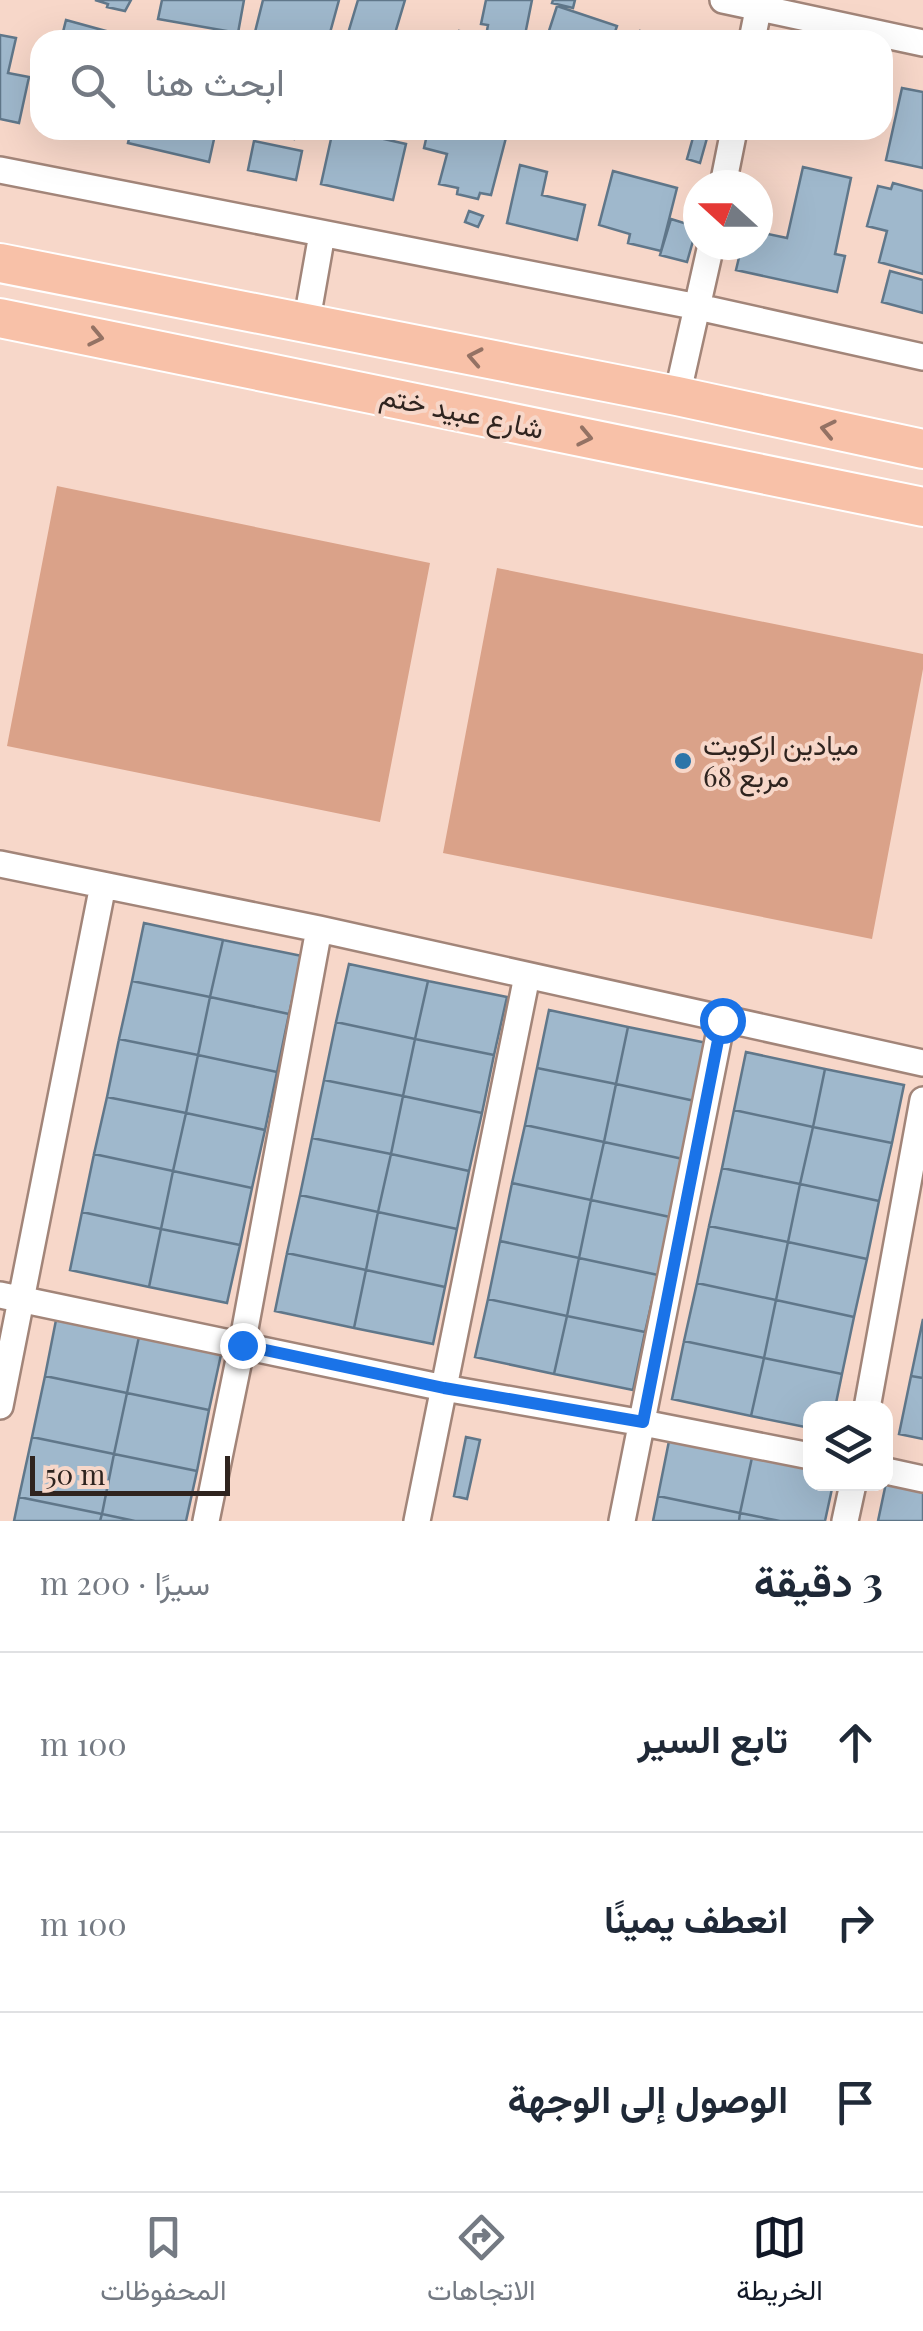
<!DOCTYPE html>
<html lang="ar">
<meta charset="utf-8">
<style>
:root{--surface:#fff;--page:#f6f6f7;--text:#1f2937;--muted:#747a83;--line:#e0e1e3;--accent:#111827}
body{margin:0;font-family:"Playfair Display",Vazirmatn,serif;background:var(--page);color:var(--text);direction:rtl}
.controls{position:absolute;right:30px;bottom:30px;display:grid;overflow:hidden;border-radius:20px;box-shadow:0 10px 40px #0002}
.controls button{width:90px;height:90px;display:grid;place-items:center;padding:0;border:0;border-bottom:2px solid var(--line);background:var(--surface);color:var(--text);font:50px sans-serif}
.compass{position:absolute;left:683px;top:170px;width:90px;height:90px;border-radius:50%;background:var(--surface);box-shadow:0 10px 40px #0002;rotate:291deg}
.scale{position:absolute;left:30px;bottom:25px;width:200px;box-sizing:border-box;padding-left:10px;border:5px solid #2f241f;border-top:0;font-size:28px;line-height:35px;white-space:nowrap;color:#2f241f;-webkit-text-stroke:8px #f7d7c9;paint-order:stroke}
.stop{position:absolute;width:30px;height:30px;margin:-22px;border:8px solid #1a73e8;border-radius:50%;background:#fff}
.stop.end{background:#1a73e8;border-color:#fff;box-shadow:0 2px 10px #0008}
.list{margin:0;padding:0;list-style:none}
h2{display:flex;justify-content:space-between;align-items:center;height:130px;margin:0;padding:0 40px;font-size:42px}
h2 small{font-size:32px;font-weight:400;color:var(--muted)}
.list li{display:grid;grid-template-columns:65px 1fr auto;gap:30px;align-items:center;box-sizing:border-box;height:180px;padding:0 40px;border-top:2px solid var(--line)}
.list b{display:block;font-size:38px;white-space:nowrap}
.list em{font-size:32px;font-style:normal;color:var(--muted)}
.icon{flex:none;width:55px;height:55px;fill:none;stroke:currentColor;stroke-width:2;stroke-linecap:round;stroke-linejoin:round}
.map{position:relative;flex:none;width:923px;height:1521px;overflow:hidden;direction:ltr}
.search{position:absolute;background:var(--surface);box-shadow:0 10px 40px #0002;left:30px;right:30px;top:30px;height:110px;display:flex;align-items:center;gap:25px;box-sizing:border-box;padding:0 35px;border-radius:30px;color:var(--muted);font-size:38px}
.sheet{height:670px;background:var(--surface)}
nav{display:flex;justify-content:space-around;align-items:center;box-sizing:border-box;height:140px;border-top:2px solid var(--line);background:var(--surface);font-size:28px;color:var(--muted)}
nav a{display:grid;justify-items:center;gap:5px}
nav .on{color:var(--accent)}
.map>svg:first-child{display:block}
.green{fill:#daa289}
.building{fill:#9fb8cc;stroke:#60778a;stroke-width:2.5}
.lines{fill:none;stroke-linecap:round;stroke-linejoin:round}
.minor-casing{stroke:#a28579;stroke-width:30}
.primary-casing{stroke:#fff;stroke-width:42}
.minor{stroke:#fff;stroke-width:25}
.primary{stroke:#f8c1a8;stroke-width:38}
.oneway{stroke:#947264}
.route{stroke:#1a73e8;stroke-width:12}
.poi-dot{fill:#2c75a9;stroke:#f7d7c9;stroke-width:4}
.labels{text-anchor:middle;stroke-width:8;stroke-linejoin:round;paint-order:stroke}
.street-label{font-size:28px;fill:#2f241f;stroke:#f7d7c9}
.poi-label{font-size:28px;fill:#2f241f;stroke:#f7d7c9;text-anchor:start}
</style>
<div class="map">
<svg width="923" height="1521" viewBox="0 0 923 1521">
<rect width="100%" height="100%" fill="#f7d7c9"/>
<path class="green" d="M57,486l373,77 -50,259 -373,-76z
M497,568l426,86v15l-51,270 -429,-86z"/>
<path class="building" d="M95,0h36l-6,11 -18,-4 1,-3z
M162,0h82l-6,33 -80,-14z
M263,0h76l-11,40h-59l-15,-4z
M358,0h47l-12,40h-47z
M486,0h46l-8,40h-67l2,-9 27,5 2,-11 -7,-1z
M553,0h22l-2,8 -21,-5z
M557,6l60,20 -3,9 7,2 -1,3h-74z
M66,20l58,16 -1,4h-62z
M793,28l52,12h-55z
M640,31l16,5 -1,4h-18z
M157,32l34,8h-36z
M0,35l16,3 -8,35 21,4 -10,46 -19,-4z
M902,88l21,4v76l-37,-8z
M131,130h85l-7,32 -81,-19z
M278,130h19l-3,9 -17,-5z
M333,130h11l62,14 -13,56 -72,-16z
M428,130h80l-17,65 -11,-2 -2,6 -21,-5 1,-6 -19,-4 8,-30 -23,-6z
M694,134l13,4 -7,25 -13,-4z
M254,141l48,10 -6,29 -48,-10z
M520,165l27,7 -5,23 43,10 -8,35 -70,-17z
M803,167l48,11 -16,76 10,2 -8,36 -101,-22 6,-25h16v-13l29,6z
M613,171l64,17 -16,63 -33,-8 2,-9 -31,-9z
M893,183l30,8v83l-44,-12 8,-31 -20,-5 11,-40 13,3z
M469,211l14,5 -5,11 -13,-5z
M671,219l26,8 -10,35 -27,-7z
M890,271l33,9v33l-41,-11z
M144,923l79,17 -13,57 -78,-16z
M223,940l79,16 -13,58 -79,-17z
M349,964l79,17 -13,58 -79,-17z
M132,981l78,16 -12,58 -79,-16z
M428,981l79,16 -13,58 -79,-16z
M210,997l79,17 -12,58 -79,-17z
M549,1010l79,17 -12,57 -79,-16z
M336,1022l79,17 -12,57 -79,-16z
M628,1027l79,16 -12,58 -79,-17z
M119,1039l79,16 -12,58 -79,-16z
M415,1039l79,16 -12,58 -79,-17z
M746,1052l79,17 -12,58 -79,-17z
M198,1055l79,17 -12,58 -79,-17z
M537,1068l79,16 -12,58 -79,-17z
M825,1069l79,16 -12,58 -79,-16z
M324,1080l79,16 -12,58 -79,-16z
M616,1084l79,17 -12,58 -79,-17z
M403,1096l79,17 -13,58 -78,-17z
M107,1097l79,16 -13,58 -79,-17z
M734,1110l79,17 -13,57 -78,-16z
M186,1113l79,17 -13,58 -79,-17z
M525,1125l79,17 -13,58 -79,-17z
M813,1127l79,16 -13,58 -79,-17z
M312,1138l79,16 -13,58 -78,-17z
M604,1142l79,17 -13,58 -79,-17z
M94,1154l79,17 -12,58 -79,-17z
M391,1154l78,17 -12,58 -79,-17z
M722,1168l78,16 -12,58 -79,-16z
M173,1171l79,17 -12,57 -79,-16z
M512,1183l79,17 -12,58 -79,-17z
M800,1184l79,17 -12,58 -79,-17z
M300,1195l78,17 -12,58 -79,-17z
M591,1200l79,17 -12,58 -79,-17z
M82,1212l79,17 -12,58 -79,-17z
M378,1212l79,17 -12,58 -79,-17z
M709,1226l79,16 -12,58 -79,-17z
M161,1229l79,16 -13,58 -78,-16z
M500,1241l79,17 -12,58 -79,-17z
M788,1242l79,17 -13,58 -78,-17z
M287,1253l79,17 -12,58 -79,-17z
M579,1258l79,17 -13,57 -78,-16z
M366,1270l79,17 -12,57 -79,-16z
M697,1283l79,17 -12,58 -80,-17z
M488,1299l79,17 -13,58 -79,-17z
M776,1300l78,17 -12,57 -78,-16z
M57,1315l83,17 -13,61 -82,-17z
M567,1316l78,16 -12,58 -79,-16z
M923,1319v59l-12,-2z
M140,1332l82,18 -13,60 -82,-17z
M684,1341l80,17 -13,58 -79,-17z
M764,1358l78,16 -7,34h-25v20l-59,-12z
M45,1376l82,17 -13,61 -82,-17z
M911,1376l12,2v61l-24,-5z
M127,1393l82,17 -12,61 -83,-17z
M670,1436l83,17 -13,60 -82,-17z
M32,1437l82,17 -12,60 -83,-17z
M466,1437l14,3 -13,59 -13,-3z
M753,1453l57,11v20h23l-8,37h-45l-40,-8z
M114,1454l83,17 -11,50h-51l-33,-7z
M886,1483l37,7v31h-45z
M658,1496l82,17 -1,8h-86z
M19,1497l83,17 -2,7h-86z
M740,1513l40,8h-41z
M102,1514l33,7h-35z"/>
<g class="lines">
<defs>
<path id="minor" d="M723,0l200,43
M752,40l8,-40
M0,170l698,137 225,50
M723,185l11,-55
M306,325l16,-91
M677,396l34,-151
M0,864l319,65 604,134
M0,1295l444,93 199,35 167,33
M0,1406l103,-521
M867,1408l56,-308
M886,1471l37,8
M206,1521l36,-176 77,-416
M417,1521l110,-545
M622,1521l100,-501
M845,1521l8,-37"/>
<path id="primary" d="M0,263l677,133 246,53
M0,318l923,189"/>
</defs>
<use href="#minor" class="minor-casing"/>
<use href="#primary" class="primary-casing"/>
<use href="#minor" class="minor"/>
<use href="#primary" class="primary"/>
</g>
<defs><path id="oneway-chevron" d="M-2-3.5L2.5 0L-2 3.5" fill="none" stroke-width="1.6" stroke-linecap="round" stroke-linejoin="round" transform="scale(2.5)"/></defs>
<g class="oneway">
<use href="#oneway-chevron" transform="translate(96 337) rotate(12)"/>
<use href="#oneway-chevron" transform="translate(475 357) rotate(-169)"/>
<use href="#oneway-chevron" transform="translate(828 429) rotate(-168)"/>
<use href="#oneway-chevron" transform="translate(585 437) rotate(12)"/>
</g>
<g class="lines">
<path class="route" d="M242,1345l202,43 199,34 79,-402"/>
</g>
<circle class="poi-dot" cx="683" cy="761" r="10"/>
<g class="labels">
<g class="street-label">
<text transform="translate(462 412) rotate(12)" y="10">شارع عبيد ختم</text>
</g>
<g class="poi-label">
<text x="703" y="755">ميادين اركويت<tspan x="703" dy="32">مربع 68</tspan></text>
</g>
</g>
</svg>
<div class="controls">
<button><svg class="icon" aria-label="layers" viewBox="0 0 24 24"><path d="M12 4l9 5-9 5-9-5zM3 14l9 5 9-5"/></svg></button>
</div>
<svg class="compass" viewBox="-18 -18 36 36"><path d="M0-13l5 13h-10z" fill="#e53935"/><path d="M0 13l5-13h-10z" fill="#747a83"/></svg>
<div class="scale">50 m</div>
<div class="stop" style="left:722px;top:1020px"></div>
<div class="stop end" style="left:242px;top:1345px"></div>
<div class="search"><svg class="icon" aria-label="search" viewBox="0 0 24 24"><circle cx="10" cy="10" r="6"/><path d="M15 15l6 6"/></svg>ابحث هنا</div>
</div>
<section class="sheet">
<h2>3 دقيقة<small>سيرًا · 200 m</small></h2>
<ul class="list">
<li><svg class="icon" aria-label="ahead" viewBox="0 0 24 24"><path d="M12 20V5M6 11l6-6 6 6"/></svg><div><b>تابع السير</b></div><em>100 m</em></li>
<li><svg class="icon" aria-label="right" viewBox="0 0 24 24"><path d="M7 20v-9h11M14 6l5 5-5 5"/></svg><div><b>انعطف يمينًا</b></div><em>100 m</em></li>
<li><svg class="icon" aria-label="arrive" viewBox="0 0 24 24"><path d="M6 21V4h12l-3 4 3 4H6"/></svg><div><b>الوصول إلى الوجهة</b></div></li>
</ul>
</section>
<nav>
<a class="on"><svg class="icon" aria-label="map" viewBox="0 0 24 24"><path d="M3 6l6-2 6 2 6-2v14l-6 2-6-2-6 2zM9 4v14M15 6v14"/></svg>الخريطة</a>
<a><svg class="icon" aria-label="directions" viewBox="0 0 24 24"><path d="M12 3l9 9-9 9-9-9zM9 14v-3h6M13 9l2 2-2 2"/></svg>الاتجاهات</a>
<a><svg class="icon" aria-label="saved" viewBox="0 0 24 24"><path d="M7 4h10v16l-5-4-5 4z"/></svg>المحفوظات</a>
</nav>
